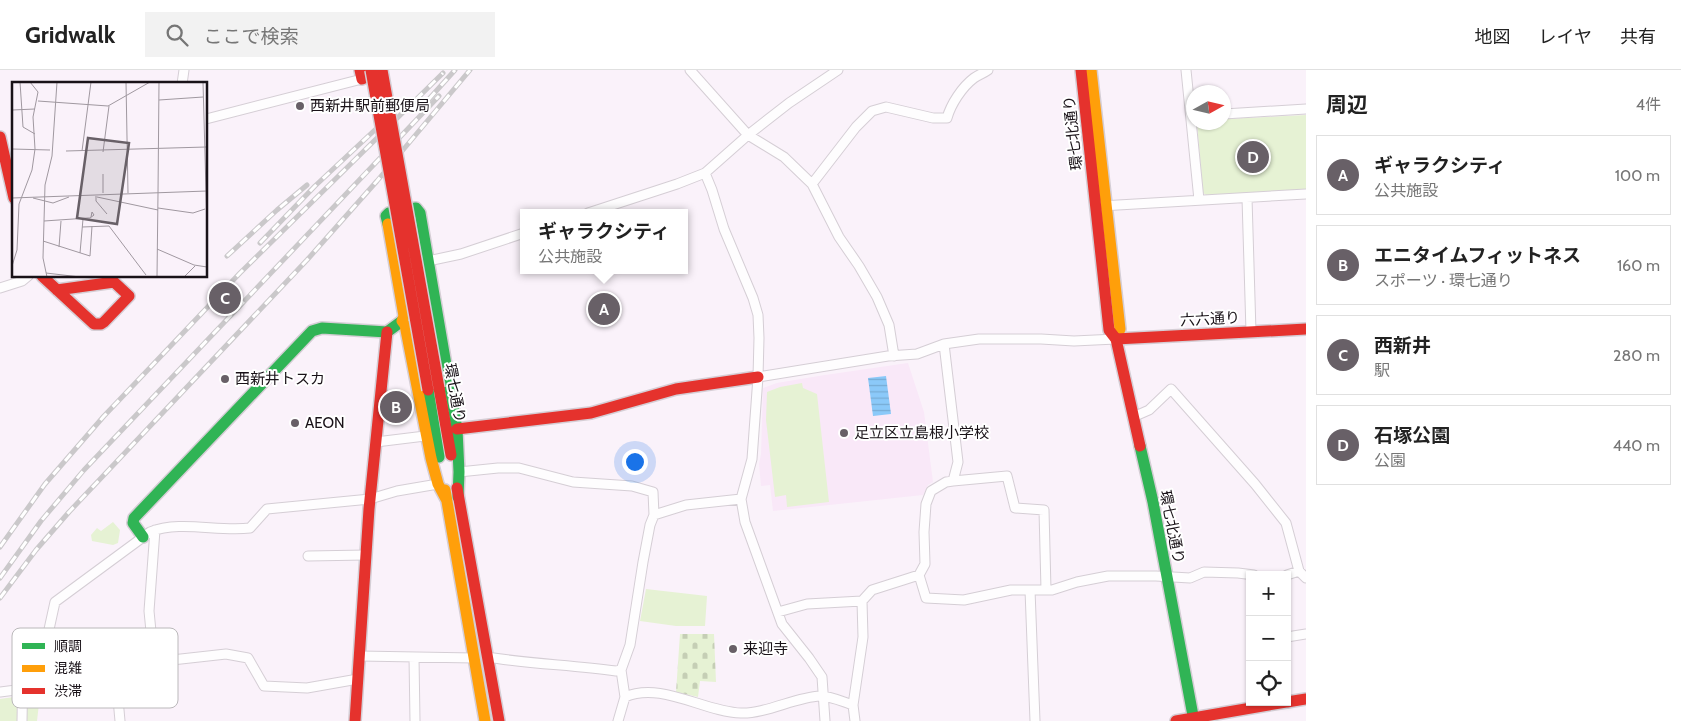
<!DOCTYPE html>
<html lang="ja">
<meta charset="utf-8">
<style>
:root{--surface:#fff;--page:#f2f2f2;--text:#222;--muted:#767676;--line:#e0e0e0;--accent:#686067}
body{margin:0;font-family:Cabin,"Noto Sans JP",sans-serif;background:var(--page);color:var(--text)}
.controls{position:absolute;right:15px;bottom:15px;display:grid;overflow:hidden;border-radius:0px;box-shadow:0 1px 4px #0004}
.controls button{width:45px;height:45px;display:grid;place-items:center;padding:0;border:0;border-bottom:1px solid var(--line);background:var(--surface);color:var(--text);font:25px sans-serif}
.compass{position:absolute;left:1186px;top:15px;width:45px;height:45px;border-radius:50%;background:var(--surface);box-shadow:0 1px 4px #0004;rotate:82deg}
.you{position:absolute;left:634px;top:391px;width:18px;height:18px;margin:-12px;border:4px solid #fff;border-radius:50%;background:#1a73e8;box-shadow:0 0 0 8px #1a73e833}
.badge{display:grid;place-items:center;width:32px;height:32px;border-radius:50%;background:var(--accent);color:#fff;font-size:16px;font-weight:700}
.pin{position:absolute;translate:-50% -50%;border:2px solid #fff;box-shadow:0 1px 5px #0006}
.popup{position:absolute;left:520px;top:139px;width:168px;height:65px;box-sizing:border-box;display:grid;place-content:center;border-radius:0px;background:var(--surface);filter:drop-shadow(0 1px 4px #0005);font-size:16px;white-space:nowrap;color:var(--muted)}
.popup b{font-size:19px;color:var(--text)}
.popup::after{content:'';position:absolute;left:50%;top:100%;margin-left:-10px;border:10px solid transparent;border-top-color:var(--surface)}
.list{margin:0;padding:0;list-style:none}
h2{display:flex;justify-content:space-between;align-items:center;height:65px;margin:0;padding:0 20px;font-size:21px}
h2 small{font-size:16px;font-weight:400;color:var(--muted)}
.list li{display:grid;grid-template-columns:32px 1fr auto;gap:15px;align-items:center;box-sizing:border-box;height:80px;margin:0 10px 10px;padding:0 10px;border:1px solid var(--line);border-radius:0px}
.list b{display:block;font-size:19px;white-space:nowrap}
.list p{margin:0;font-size:16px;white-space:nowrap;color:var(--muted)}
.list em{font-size:16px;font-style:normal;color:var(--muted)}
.icon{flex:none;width:28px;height:28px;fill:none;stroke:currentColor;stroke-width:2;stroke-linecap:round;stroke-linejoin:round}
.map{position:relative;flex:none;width:1306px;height:651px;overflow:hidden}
header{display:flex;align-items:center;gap:30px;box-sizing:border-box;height:70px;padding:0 25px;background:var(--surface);border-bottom:1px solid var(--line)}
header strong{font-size:24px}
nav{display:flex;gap:28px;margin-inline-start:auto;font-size:18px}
.search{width:350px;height:45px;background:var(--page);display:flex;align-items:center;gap:12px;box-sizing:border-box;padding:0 18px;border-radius:0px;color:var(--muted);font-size:19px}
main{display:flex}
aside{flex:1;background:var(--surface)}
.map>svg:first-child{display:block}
.built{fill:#f9e8f8}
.cemetery{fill:url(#cemetery-stones)}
.park{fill:#e6f2d4}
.water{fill:url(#water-rules)}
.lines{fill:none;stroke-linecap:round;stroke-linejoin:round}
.street-casing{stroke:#d5ced5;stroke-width:11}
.fast-casing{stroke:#d5ced5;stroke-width:14}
.slow-casing{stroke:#d5ced5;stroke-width:14}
.jam-casing{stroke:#d5ced5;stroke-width:14}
.street{stroke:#fefdfe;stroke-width:9}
.fast{stroke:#30b455;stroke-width:11}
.slow{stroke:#ff9f0a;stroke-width:11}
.jam{stroke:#e5322d;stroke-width:11}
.rail-casing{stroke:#cac8ca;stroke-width:5}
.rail{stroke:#fff;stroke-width:3;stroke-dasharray:9;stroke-linecap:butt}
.jam-bridge-casing{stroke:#d5ced5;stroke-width:14;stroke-linecap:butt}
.jam-bridge{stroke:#e5322d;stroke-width:11}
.poi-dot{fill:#686067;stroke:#fff;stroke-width:2}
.labels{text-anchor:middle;stroke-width:4;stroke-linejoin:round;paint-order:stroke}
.poi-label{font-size:15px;fill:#191218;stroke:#fff;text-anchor:start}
.street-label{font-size:15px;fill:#191218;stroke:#fff}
.inset-road{fill:none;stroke:#a098a0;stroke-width:1}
.view{fill:#686067;fill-opacity:0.15;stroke:#686067;stroke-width:2.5}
.inset-edge{fill:none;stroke:#191218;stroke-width:2.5}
.key{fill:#fff;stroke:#bab8ba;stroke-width:1}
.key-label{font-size:14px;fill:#191218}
</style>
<header>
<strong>Gridwalk</strong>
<div class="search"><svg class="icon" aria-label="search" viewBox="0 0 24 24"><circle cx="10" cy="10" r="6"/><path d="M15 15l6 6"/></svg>ここで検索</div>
<nav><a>地図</a><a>レイヤ</a><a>共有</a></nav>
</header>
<main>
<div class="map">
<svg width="1306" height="651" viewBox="0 0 1306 651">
<defs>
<pattern id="cemetery-stones" width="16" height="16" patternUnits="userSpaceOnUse" patternTransform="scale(1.25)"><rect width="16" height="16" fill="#e6f2d4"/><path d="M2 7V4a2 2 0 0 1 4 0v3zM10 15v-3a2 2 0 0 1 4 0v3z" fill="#c5ceb5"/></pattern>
<pattern id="water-rules" width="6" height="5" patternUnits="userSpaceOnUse" patternTransform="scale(1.25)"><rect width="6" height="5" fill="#8bc9f9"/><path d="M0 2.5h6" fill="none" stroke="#77acd5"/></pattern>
</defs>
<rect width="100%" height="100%" fill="#faf2fa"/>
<path class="built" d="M908,293l16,49 9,70 -5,3 -5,10 -150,16 -3,-26 -9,1 -2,-22 2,-10 2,-66 14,-5 48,-8z"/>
<path class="cemetery" d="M680,564h34l2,48 -16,-1 -2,16 -22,-5z"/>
<path class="park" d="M1306,45v75l-98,6 -5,-3 -6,-69 1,-1 26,-1v-3z
M802,313l1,5 14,6 12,108 -42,5 -1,-12 -11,2 -9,-77 1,-28 13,-5z
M113,452l7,8 -2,13 -5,2 -21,-4 -1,-6 6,-7 4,3z
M646,519l61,7 -2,30h-29l-36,-5z
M40,625l-3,26h-11l-1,-20 2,-5z
M14,627l3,2 1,22h-18v-22z"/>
<path class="water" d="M886,306l5,38 -18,2 -5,-38z"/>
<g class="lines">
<defs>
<path id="street" d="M690,0l58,65 36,22 28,27 27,53 20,29 18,31 12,28 5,31
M1186,0l13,130
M182,14l2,-14
M1224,44l82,-5
M206,49l156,-40
M705,103l7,17 12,39 29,69 5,17 1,23 -1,39 -6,82 -11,40 4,23 37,102 27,34 13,19 3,44
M812,114l44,-57 16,-16 14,-4 47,11h14c4,-14 15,-31 27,-40 4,-3 10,-5 14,-8
M1247,128l4,134
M1101,136l205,-12
M588,143l89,-29 28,-11 43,-38 41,-32 49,-33
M423,192l38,-8 63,-21
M0,218l22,-7 6,-5
M944,274l14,118 -5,19
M758,307l130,-21 29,-2 27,-10 35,-5h62l33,2 42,-2
M1133,347l16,-7 22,-21 84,95 31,39 13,48 7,7
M376,372l49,-6
M459,402l39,-4h21l54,14 59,4 21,6 1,23 -4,10 -7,37 -13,83 -9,25 4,27 -7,24
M654,445l32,-10 55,-6
M308,486l58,-1
M919,505l6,-11 -1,-32 2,-28 5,-13 15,-9 7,-1 54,-5 8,32 29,2 2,80
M1287,505l12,-4
M1030,520l5,131
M778,542l29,-8 55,-3 10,-11 47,-15 7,23 38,2 47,-10h41l25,-8 31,-6h48l34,2 14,-6 34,1 16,2
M1287,567l19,-3
M360,586l114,2
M414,587l1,64
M487,587c43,7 86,8 129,14l5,-1
M154,592l72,-8 22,4 16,28 43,2 51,-9
M117,618l3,33
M0,622l86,-11 31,7 37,-26 -5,-51 6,-81
M625,627c36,-16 79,15 116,16 24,1 55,-16 79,-17 11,0 23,6 33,9
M22,651l1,-54 4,-9 19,-15 9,-41 95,-70c30,-12 68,0 100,-4l17,-19 103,-10 27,-8 41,-7
M855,651l-2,-16 10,-68 -1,-36"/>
<path id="fast" d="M388,154l-2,-8 3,-3 27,-5 4,5 37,216 2,43 -1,25
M428,320l11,67
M1140,376l13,56 41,219
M143,467l-10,-14 1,-5 178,-187 10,-3 65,4 15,-11"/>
<path id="slow" d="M1091,0l29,259 -4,10
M388,154l16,92 -2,5 3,4 26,133 7,26 8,15
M445,420l40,231"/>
<path id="jam" d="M360,0l2,9 19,-9
M1081,0l28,260 7,9 24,107
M0,67l14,61
M42,206l52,48h7l3,-2 25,-26 -15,-14 -57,8
M1116,269l190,-10
M439,318l12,67
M457,359l134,-16 85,-24 82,-12
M457,418l42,233
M1287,632l19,-3
M355,651l14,-212 18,-177
M1176,651l110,-19"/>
</defs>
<use href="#street" class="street-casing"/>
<use href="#fast" class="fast-casing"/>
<use href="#slow" class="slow-casing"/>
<use href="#jam" class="jam-casing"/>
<use href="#street" class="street"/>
<use href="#fast" class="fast"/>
<use href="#slow" class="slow"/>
<use href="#jam" class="jam"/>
<defs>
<path id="rail" d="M429,29l26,-29
M260,173l55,-57 63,-59
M227,186l50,-46 30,-25
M0,477l45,-63 59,-68 136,-143 203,-200
M0,508l41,-57 43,-51 355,-374
M0,528l36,-48 33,-38 238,-252 70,-79 93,-111"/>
</defs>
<use href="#rail" class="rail-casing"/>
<use href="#rail" class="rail"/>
<defs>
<path id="jam-bridge" d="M371,0l57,320
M382,0l57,318"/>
</defs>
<use href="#jam-bridge" class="jam-bridge-casing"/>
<use href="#jam-bridge" class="jam-bridge"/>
</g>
<g class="poi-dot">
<circle cx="300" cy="36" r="5"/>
<circle cx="225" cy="309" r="5"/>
<circle cx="295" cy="353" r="5"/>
<circle cx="844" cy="363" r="5"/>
<circle cx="733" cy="579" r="5"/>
</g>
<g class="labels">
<g class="poi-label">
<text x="310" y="41">西新井駅前郵便局</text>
<text x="235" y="314">西新井トスカ</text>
<text x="305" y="358">AEON</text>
<text x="854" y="368">足立区立島根小学校</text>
<text x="743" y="584">来迎寺</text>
</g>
<g class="street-label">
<text transform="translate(1073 63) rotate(-96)" y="5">環七北通り</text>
<text transform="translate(1210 249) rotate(-3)" y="5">六六通り</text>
<text transform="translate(455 323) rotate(80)" y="5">環七通り</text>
<text transform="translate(1172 457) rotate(79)" y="5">環七北通り</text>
</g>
</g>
<g transform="translate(12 12)">
<rect width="195" height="195" fill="#faf2fa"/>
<path class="inset-road" d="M8,0l3,45 12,7M114,0l2,111M191,0l4,146M147,18l44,-3M26,19l70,5 42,-24M0,28l23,-1M0,67l38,1M54,69l140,-4M70,69l9,-69M91,70l6,-46M91,92v19M146,111l1,-111M84,114v5l11,13M85,115l61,13M0,116l195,-7M21,116l20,5 16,-6M146,126l35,5 12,-4M32,139l44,-3h2l4,-3 -2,-3 -1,5M70,145l27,-1 37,49M31,159l47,15 2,-30M47,165l2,-26M145,167l37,16 13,2M68,171l3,-34M0,184l5,-16 2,-46 13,-34 3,-21 -2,-32 5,-25 -8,-10M34,191l34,4M35,195l-4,-19 2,-73 7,-29 5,-74M90,195h50M145,195l1,-84M172,195l11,-11"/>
<path class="view" d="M76,56l41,5 -12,81 -40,-6z"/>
<rect width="195" height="195" class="inset-edge"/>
</g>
<rect x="12" y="558" width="166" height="80" rx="8" class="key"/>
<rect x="22" y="573" width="23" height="6" fill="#30b455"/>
<rect x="22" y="595" width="23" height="7" fill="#ff9f0a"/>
<rect x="22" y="618" width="23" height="6" fill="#e5322d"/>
<g class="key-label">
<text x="54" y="581">順調</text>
<text x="54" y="603">混雑</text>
<text x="54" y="626">渋滞</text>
</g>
</svg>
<div class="controls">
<button>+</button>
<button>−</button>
<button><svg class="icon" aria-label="locate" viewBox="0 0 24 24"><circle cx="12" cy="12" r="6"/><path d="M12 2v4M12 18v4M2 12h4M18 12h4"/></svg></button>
</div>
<svg class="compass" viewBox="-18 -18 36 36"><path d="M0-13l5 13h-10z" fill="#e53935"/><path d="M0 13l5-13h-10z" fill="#767676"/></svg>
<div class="you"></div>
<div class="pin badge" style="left:604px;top:239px">A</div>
<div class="popup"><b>ギャラクシティ</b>公共施設</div>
<div class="pin badge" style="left:396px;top:337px">B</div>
<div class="pin badge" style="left:225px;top:228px">C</div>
<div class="pin badge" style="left:1253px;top:87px">D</div>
</div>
<aside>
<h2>周辺<small>4件</small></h2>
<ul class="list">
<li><span class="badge">A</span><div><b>ギャラクシティ</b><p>公共施設</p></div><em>100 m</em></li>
<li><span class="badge">B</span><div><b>エニタイムフィットネス</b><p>スポーツ · 環七通り</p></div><em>160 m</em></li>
<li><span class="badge">C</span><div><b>西新井</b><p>駅</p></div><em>280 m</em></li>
<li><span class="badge">D</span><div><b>石塚公園</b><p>公園</p></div><em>440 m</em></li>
</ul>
</aside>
</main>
